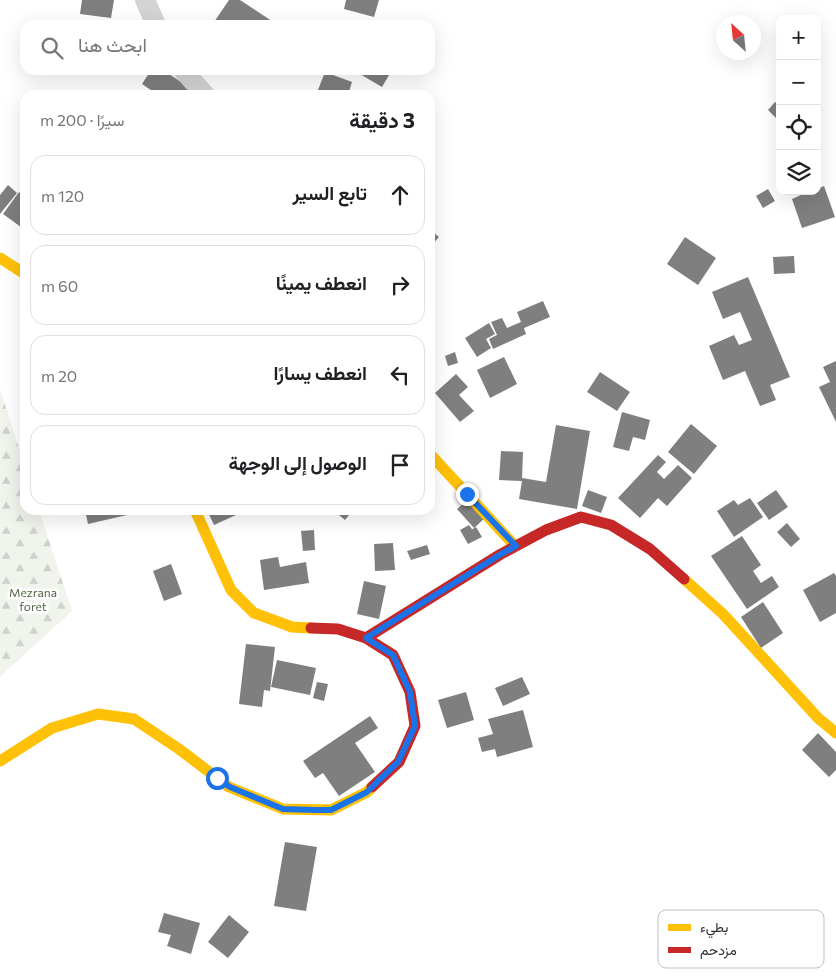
<!DOCTYPE html>
<html lang="ar">
<meta charset="utf-8">
<style>
:root{--surface:#fff;--page:#f2f2f2;--text:#202124;--muted:#757577;--line:#e0e0e0}
body{margin:0;font-family:Commissioner,Vazirmatn,sans-serif;background:var(--page);color:var(--text);direction:rtl}
.controls{position:absolute;right:15px;top:15px;display:grid;overflow:hidden;border-radius:10px;box-shadow:0 5px 20px #0002}
.controls button{width:45px;height:45px;display:grid;place-items:center;padding:0;border:0;border-bottom:1px solid var(--line);background:var(--surface);color:var(--text);font:25px sans-serif}
.compass{position:absolute;left:716px;top:15px;width:45px;height:45px;border-radius:50%;background:var(--surface);box-shadow:0 5px 20px #0002;rotate:333deg}
.stop{position:absolute;width:15px;height:15px;margin:-11px;border:4px solid #1a73e8;border-radius:50%;background:#fff}
.stop.end{background:#1a73e8;border-color:#fff;box-shadow:0 1px 5px #0008}
.list{margin:0;padding:0;list-style:none}
h2{display:flex;justify-content:space-between;align-items:center;height:65px;margin:0;padding:0 20px;font-size:21px}
h2 small{font-size:16px;font-weight:400;color:var(--muted)}
.list li{display:grid;grid-template-columns:32px 1fr auto;gap:15px;align-items:center;box-sizing:border-box;height:80px;margin:0 10px 10px;padding:0 10px;border:1px solid var(--line);border-radius:15px}
.list b{display:block;font-size:19px;white-space:nowrap}
.list em{font-size:16px;font-style:normal;color:var(--muted)}
.icon{flex:none;width:28px;height:28px;fill:none;stroke:currentColor;stroke-width:2;stroke-linecap:round;stroke-linejoin:round}
.map{position:relative;flex:none;width:836px;height:980px;overflow:hidden;direction:ltr}
.search{position:absolute;background:var(--surface);box-shadow:0 5px 20px #0002;left:20px;top:20px;width:415px;height:55px;display:flex;align-items:center;gap:12px;box-sizing:border-box;padding:0 18px;border-radius:15px;color:var(--muted);font-size:19px}
.panel{position:absolute;background:var(--surface);box-shadow:0 5px 20px #0002;left:20px;top:90px;width:415px;height:425px;border-radius:15px;direction:rtl}
.map>svg:first-child{display:block}
.forest{fill:url(#forest-firs)}
.building{fill:#7f7f7f}
.lines{fill:none;stroke-linecap:round;stroke-linejoin:round}
.street{stroke:#d4d4d4;stroke-width:20}
.slow{stroke:#ffc107;stroke-width:11}
.jam{stroke:#c62828;stroke-width:11}
.route{stroke:#1a73e8;stroke-width:6}
.labels{text-anchor:middle;stroke-width:5;stroke-linejoin:round;paint-order:stroke}
.park-label{font-size:12px;fill:#516741;stroke:#fff}
.key{fill:#fff;stroke:#c1c1c1;stroke-width:1}
.key-label{font-size:14px;fill:#2f2f2f}
</style>
<div class="map">
<svg width="836" height="980" viewBox="0 0 836 980">
<defs>
<pattern id="forest-firs" width="22" height="20" patternUnits="userSpaceOnUse" patternTransform="scale(1.25)"><rect width="22" height="20" fill="#f1f4ed"/><path d="M5 1l3.5 6h-7zM16 11l3.5 6h-7z" fill="#cfd2cc"/></pattern>
</defs>
<rect width="100%" height="100%" fill="#fff"/>
<path class="forest" d="M0,389l25,77v44h14l33,101 -72,66z"/>
<path class="building" d="M82,0h32l-3,18 -31,-4z
M229,0h11l38,25h-66z
M346,0h33l-5,17 -30,-8z
M151,70h12l30,20 -4,5h-31l-16,-11z
M353,70h39l-10,17z
M325,72l27,10 -4,13h-32z
M775,102l5,4v16l-12,-12z
M8,185l9,8 -17,21v-19z
M824,186l11,31 -33,11 -10,-29 18,-8h7v-2z
M768,189l7,12 -12,7 -7,-12z
M19,192l6,5v33l-22,-16z
M430,230l9,7 -7,8 -2,-1z
M685,237l31,21 -18,27 -31,-21z
M794,256l1,17 -21,1 -1,-17z
M748,277l42,100 -20,8 6,15 -16,6 -15,-35 -22,9 -14,-34 25,-11 5,10 13,-5 -12,-28 -17,7 -11,-27z
M543,301l7,16 -26,11 2,6 -33,15 -4,-10 8,-4 1,2 -7,-15 11,-4 5,10 14,-6 -4,-10z
M489,323l6,11 -9,5 5,9 -14,9 -12,-19z
M455,352l3,11 -10,3 -3,-10z
M504,357l13,27 -27,14 -13,-28z
M836,361v61l-17,-35 11,-5 -7,-15z
M600,372l30,20 -13,19 -30,-19z
M456,374l12,13 -9,8 15,16 -14,11 -25,-29z
M622,412l28,8 -5,20 -12,-3 -4,14 -16,-4z
M691,424l26,22 -23,28 -26,-22z
M556,425l34,6 -13,78 -58,-10 3,-18 -23,-1 2,-29 22,1 -1,26 24,4z
M658,455l8,7 -9,10 7,7 14,-14 14,13 -25,28 -9,-8 -18,20 -22,-20z
M588,490l19,7 -6,16 -19,-7z
M776,490l12,17 -19,13 -12,-17z
M750,498l13,19 -29,20 -17,-26 17,-11 4,5z
M469,499l16,19 -11,10 -17,-19z
M85,510h40l2,5 -39,9z
M207,510h54v3l-13,2 -1,-5 -33,15z
M333,510h20l-8,10z
M787,523l13,16 -9,8 -14,-15z
M469,525l3,4 -1,1 5,-3 6,10 -14,7 -8,-14z
M314,530l1,20 -12,1 -2,-20z
M742,536l19,29 -8,6 8,12 11,-7 7,11 -32,22 -36,-53z
M393,543l2,27 -20,1 -1,-27z
M427,545l3,9 -19,6 -4,-9z
M278,557l2,10 26,-5 3,21 -45,7 -4,-30z
M171,564l11,30 -18,7 -11,-30z
M834,573l2,3v37l-16,9 -17,-32z
M364,581l22,5 -7,33 -22,-5z
M763,602l20,31 -22,15 -20,-31z
M246,644l29,3 -5,44 -6,-1 -2,17 -23,-3z
M277,660l39,8 -6,27 -39,-8z
M522,677l8,17 -27,12 -8,-18z
M317,682l11,2 -4,17 -11,-3z
M466,692l8,28 -27,8 -9,-28z
M523,710l10,37 -36,10 -2,-8 -13,3 -4,-14 15,-4 -5,-15z
M370,716l8,12 -23,15 20,29 -36,24 -16,-23 -8,5 -12,-17z
M818,733l18,19v18l-7,7 -27,-27z
M285,842l32,5 -11,64 -32,-5z
M164,913l36,10 -9,31 -24,-8 4,-11 -13,-3z
M229,915l20,17 -21,26 -20,-16z"/>
<g class="lines">
<path class="street" d="M145,0l11,25
M183,70l22,25"/>
<path class="slow" d="M0,258l25,16
M430,454l85,92
M195,510l36,80 23,23 38,14 19,1
M684,579l39,35 95,104 18,15
M0,761l52,-33 46,-14 36,5 45,30 50,38 54,22 48,1 36,-18 5,-5"/>
<path class="jam" d="M311,628l27,1 28,9 27,17 17,37 5,34 -16,36 -27,25
M366,638l135,-84 45,-24 35,-13 30,8 39,24 34,30"/>
</g>
<g class="lines">
<path class="route" d="M217,778l13,9 53,22 32,1h16l36,-18 10,-10 21,-20 17,-36 -5,-34 -17,-37 -27,-17 135,-84 15,-8 -49,-52"/>
</g>
<g class="labels">
<g class="park-label">
<text x="33" y="597">Mezrana<tspan x="33" dy="14">foret</tspan></text>
</g>
</g>
<rect x="658" y="910" width="166" height="58" rx="8" class="key"/>
<rect x="668" y="924" width="23" height="7" fill="#ffc107"/>
<rect x="668" y="947" width="23" height="6" fill="#c62828"/>
<g class="key-label">
<text x="700" y="932">بطيء</text>
<text x="700" y="955">مزدحم</text>
</g>
</svg>
<div class="controls">
<button>+</button>
<button>−</button>
<button><svg class="icon" aria-label="locate" viewBox="0 0 24 24"><circle cx="12" cy="12" r="6"/><path d="M12 2v4M12 18v4M2 12h4M18 12h4"/></svg></button>
<button><svg class="icon" aria-label="layers" viewBox="0 0 24 24"><path d="M12 4l9 5-9 5-9-5zM3 14l9 5 9-5"/></svg></button>
</div>
<svg class="compass" viewBox="-18 -18 36 36"><path d="M0-13l5 13h-10z" fill="#e53935"/><path d="M0 13l5-13h-10z" fill="#757577"/></svg>
<div class="stop" style="left:217px;top:778px"></div>
<div class="stop end" style="left:467px;top:494px"></div>
<div class="search"><svg class="icon" aria-label="search" viewBox="0 0 24 24"><circle cx="10" cy="10" r="6"/><path d="M15 15l6 6"/></svg>ابحث هنا</div>
<section class="panel">
<h2>3 دقيقة<small>سيرًا · 200 m</small></h2>
<ul class="list">
<li><svg class="icon" aria-label="ahead" viewBox="0 0 24 24"><path d="M12 20V5M6 11l6-6 6 6"/></svg><div><b>تابع السير</b></div><em>120 m</em></li>
<li><svg class="icon" aria-label="right" viewBox="0 0 24 24"><path d="M7 20v-9h11M14 6l5 5-5 5"/></svg><div><b>انعطف يمينًا</b></div><em>60 m</em></li>
<li><svg class="icon" aria-label="left" viewBox="0 0 24 24"><path d="M17 20v-9H6M10 6l-5 5 5 5"/></svg><div><b>انعطف يسارًا</b></div><em>20 m</em></li>
<li><svg class="icon" aria-label="arrive" viewBox="0 0 24 24"><path d="M6 21V4h12l-3 4 3 4H6"/></svg><div><b>الوصول إلى الوجهة</b></div></li>
</ul>
</section>
</div>
